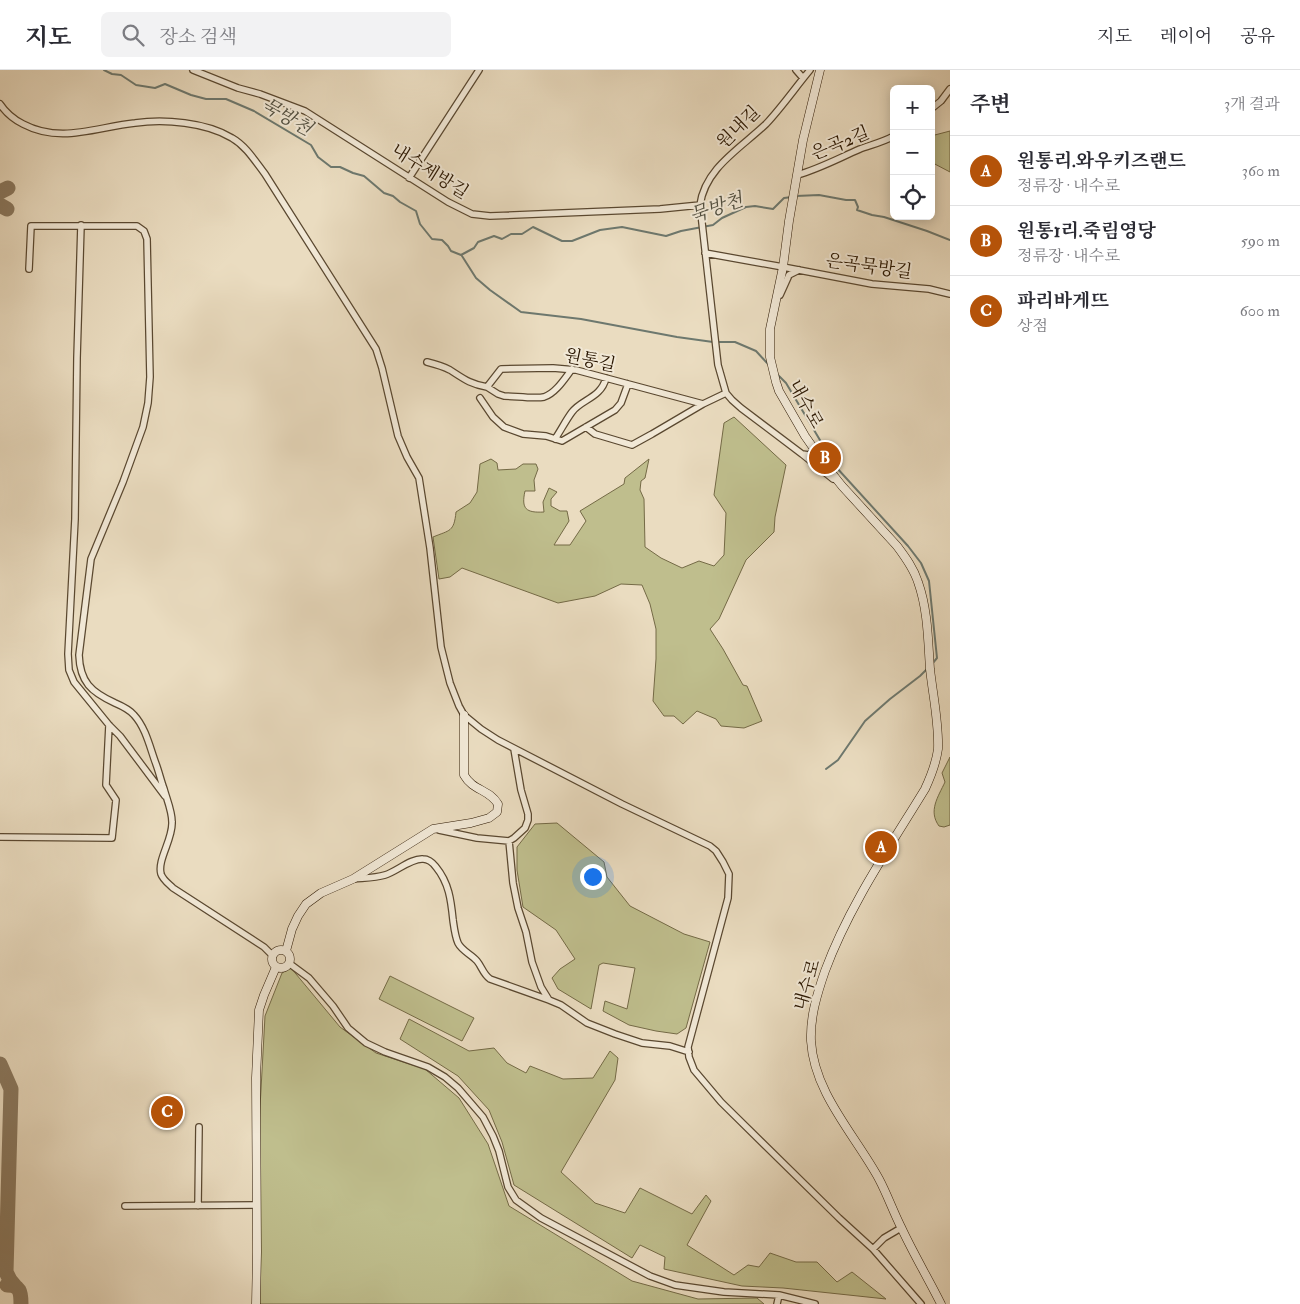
<!DOCTYPE html>
<html lang="ko">
<meta charset="utf-8">
<style>
:root{--surface:#fff;--page:#f2f2f3;--text:#2b2b33;--muted:#7c7c81;--line:#e1e1e2;--accent:#b45309}
body{margin:0;font-family:"IM FELL Double Pica","Noto Serif KR",serif;background:var(--page);color:var(--text)}
.controls{position:absolute;right:15px;top:15px;display:grid;overflow:hidden;border-radius:8px;box-shadow:0 2px 12px #0003}
.controls button{width:45px;height:45px;display:grid;place-items:center;padding:0;border:0;border-bottom:1px solid var(--line);background:var(--surface);color:var(--text);font:25px sans-serif}
.you{position:absolute;left:592px;top:806px;width:18px;height:18px;margin:-12px;border:4px solid #fff;border-radius:50%;background:#1a73e8;box-shadow:0 0 0 8px #1a73e833}
.badge{display:grid;place-items:center;width:32px;height:32px;border-radius:50%;background:var(--accent);color:#fff;font-size:16px;font-weight:700}
.pin{position:absolute;translate:-50% -50%;border:2px solid #fff;box-shadow:0 1px 5px #0006}
.list{margin:0;padding:0;list-style:none}
h2{display:flex;justify-content:space-between;align-items:center;height:65px;margin:0;padding:0 20px;font-size:21px}
h2 small{font-size:16px;font-weight:400;color:var(--muted)}
.list li{display:grid;grid-template-columns:32px 1fr auto;gap:15px;align-items:center;box-sizing:border-box;height:70px;padding:0 20px;border-top:1px solid var(--line)}
.list b{display:block;font-size:19px;white-space:nowrap}
.list p{margin:0;font-size:16px;white-space:nowrap;color:var(--muted)}
.list em{font-size:16px;font-style:normal;color:var(--muted)}
.icon{flex:none;width:28px;height:28px;fill:none;stroke:currentColor;stroke-width:2;stroke-linecap:round;stroke-linejoin:round}
.map{position:relative;flex:none;width:950px;height:1234px;overflow:hidden}
header{display:flex;align-items:center;gap:30px;box-sizing:border-box;height:70px;padding:0 25px;background:var(--surface);border-bottom:1px solid var(--line)}
header strong{font-size:24px}
nav{display:flex;gap:28px;margin-inline-start:auto;font-size:18px}
.search{width:350px;height:45px;background:var(--page);display:flex;align-items:center;gap:12px;box-sizing:border-box;padding:0 18px;border-radius:8px;color:var(--muted);font-size:19px}
main{display:flex}
aside{flex:1;background:var(--surface)}
.map>svg:first-child{display:block}
.green{fill:#bfbe8d;stroke:#746a46}
.lines{fill:none;stroke-linecap:round;stroke-linejoin:round}
.stream{stroke:#6d786e;stroke-width:2}
.taxiway{stroke:#8a7960;stroke-width:15}
.street-casing{stroke:#5a4830;stroke-width:8}
.secondary-casing{stroke:#2a1600;stroke-width:9}
.street{stroke:#f1e8d6;stroke-width:5.5}
.secondary{stroke:#f1e8d6;stroke-width:8}
.labels{text-anchor:middle;stroke-width:4;stroke-linejoin:round;paint-order:stroke}
.street-label{font-size:18px;fill:#2a1600;stroke:#f1e8d6}
.water-label{font-size:19px;font-style:italic;fill:#514f40;stroke:#f1e8d6}
</style>
<header>
<strong>지도</strong>
<div class="search"><svg class="icon" aria-label="search" viewBox="0 0 24 24"><circle cx="10" cy="10" r="6"/><path d="M15 15l6 6"/></svg>장소 검색</div>
<nav><a>지도</a><a>레이어</a><a>공유</a></nav>
</header>
<main>
<div class="map">
<svg width="950" height="1234" viewBox="0 0 950 1234">
<rect width="100%" height="100%" fill="#eadcc0"/>
<filter id="stains"><feTurbulence type="fractalNoise" baseFrequency=".004" numOctaves="4"/><feColorMatrix values="0 0 0 0 .2 0 0 0 0 .09 0 0 0 0 .02 0 0 0 .5 -.17"/></filter>
<radialGradient id="worn" r=".72"><stop offset=".6" stop-color="#630" stop-opacity="0"/><stop offset="1" stop-color="#630" stop-opacity=".3"/></radialGradient>
<path class="green" d="M950,61v41l-19,-10v-26z
M734,347l52,48 -11,52 -1,15 -28,28 -27,59 -9,10 13,20 20,36 4,1 15,35 -18,7 -23,-2 -5,-7 -19,-8 -14,13 -9,-8h-10l-11,-15 3,-42v-30l-6,-25 -8,-19 -21,-1 -26,12 -37,7 -96,-35 -12,9 -11,2 -6,-42c17,-7 21,-5 23,-25l14,-9 7,-11 3,-28 11,-5 6,4 1,7 18,-1 7,-5h13l2,5 -4,11 1,11h-10c-4,18 1,22 19,21l-1,-10 6,-14 8,4 -6,7v7l9,5h7l2,10 -15,24h16l16,-24 -6,-10 44,-27 1,-6 24,-19 -4,19 -4,3 -1,9 4,9 1,48 16,11 21,10 17,-7 15,5 10,-11 2,-42 -12,-18 10,-72z
M950,687v68l-6,2 -5,-1c-11,-15 -1,-29 6,-44l-3,-9z
M557,753l47,39 3,15 23,29 54,28 26,8 -24,86 -9,6 -21,-3 -27,-6 -26,-14 2,-10 22,8 8,-41 -32,-5 -4,2 -8,44 -33,-20 -6,-11 8,-9 15,-10 -19,-29 -33,-23 -6,-37v-23l18,-23z
M291,898l49,59 36,26 49,16 34,29 29,46 21,62 123,75 66,18 59,-1 7,6h-505v-178l6,-110 17,-43z
M390,906l84,42 -12,23 -83,-42z
M409,949l60,32 25,-3 13,15 19,10 4,-7 33,13 30,-1 17,-27 8,7 -3,22 -54,92 34,31 30,10 15,-25 52,26 14,-19 5,6 -24,44 47,30 14,-10 11,2 11,-14 26,9h21l20,20 15,-10 34,27 -103,-11 -41,-2 -78,-17 1,-12 -25,-12 -8,13 -118,-73 -12,-43 -13,-32 -31,-34 -58,-37z"/>
<g class="lines">
<path class="stream" d="M104,0l8,4 9,1 15,10 19,3 10,-4 26,11 15,4h20l28,12 57,34 7,12 13,10h9l13,6 11,3 20,17 9,3 7,6 16,9 4,13 12,15 10,1 6,6 3,5 10,4 13,-7 4,-6 16,-6 8,3 9,-5h11l11,-7 29,14h10l28,-11 22,-3 44,9 15,-5 32,-6 9,-7 24,-11 9,-1 18,3 11,-11 8,-1
M796,126l23,-1 27,5h9l3,7 -1,3 15,5 12,2 43,14 23,9
M462,186l14,22 14,12 31,22 60,7 96,18 36,5
M718,272h17l21,9 12,13
M778,305l8,8 50,84 72,79 13,17 8,18 8,77 -5,6
M826,699l12,-9 27,-39 25,-22 30,-23 7,-7"/>
<path class="taxiway" d="M0,122l8,-4
M0,135l7,4
M0,994l11,25 -5,183 4,8 5,6
M7,1215c13,0 14,7 14,19"/>
<defs>
<path id="street" d="M193,0l45,18 22,6 45,17 143,91 24,12 18,2 170,-7 40,-4
M796,0l7,8 1,-2
M810,0c-15,18 -28,37 -44,54 -25,24 -61,44 -66,81l18,160 8,28 6,7 9,8 61,46 7,1 6,-5
M0,34c6,9 13,15 23,20 38,20 73,3 112,-1 29,-4 71,-1 97,15 14,8 23,23 33,36l111,175 6,19 16,68 9,21 12,21 11,70 11,99 9,36 9,23 5,9 17,14 17,11 124,64 88,42 6,5 7,11 6,12 -1,24 -40,149 1,10 5,13 27,32 118,116 34,31 48,55
M931,39l10,-8 9,-12
M797,105c22,-6 42,-17 63,-26 11,-4 23,-7 34,-13
M409,108l70,-108
M81,155l-4,133 -2,161 -7,135 1,16 5,12 35,43 11,11 45,60
M705,183l78,14 89,17 57,5 21,5
M29,199l2,-43h106l7,5 3,8 3,138 -2,26 -5,24 -20,55 -32,77 -12,96c1,27 12,37 36,48 7,3 14,6 19,12 12,13 16,33 22,49 3,8 5,17 8,25 3,11 8,22 8,33 1,17 -15,38 -11,52 2,6 8,10 12,14l91,59 9,9
M780,225l9,-20 10,-5
M427,292c8,2 16,4 23,8 14,9 20,14 37,17l14,-18 52,-1 23,2 127,34 23,-11
M487,317l11,7 6,2c10,0 31,3 40,1 12,-4 21,-19 28,-28
M480,328l13,19 11,10 19,7 23,2 16,5 53,-31 6,-7 7,-19
M586,357l9,7 37,11 20,-11 51,-30
M555,369c6,-9 11,-19 17,-27 10,-13 29,-14 34,-34
M802,384l31,25
M439,760l38,8 32,3 5,-3 11,-10 3,-8v-6l-7,-24 -7,-41
M0,767l112,1 4,-38 -10,-15 3,-60
M509,771l4,42 5,25 8,24 6,30 9,25 8,13 12,5 26,18 28,11 27,9 28,3 19,6
M354,809c10,-1 21,-1 31,-4 11,-3 26,-17 38,-16 5,0 10,4 13,8 13,16 15,33 17,53 1,7 2,16 5,23 4,8 13,11 19,18 5,6 6,13 13,18l59,21
M290,894l19,14 24,28 15,22 18,15 19,9 43,15 17,10 13,11 25,29 10,19 6,15 9,36 8,13 25,18 109,58 25,9 49,7 55,3 -2,9
M125,1136l131,-1
M198,1136l1,-79
M873,1179l11,-11 17,-10
M779,1225l36,9"/>
<path id="secondary" d="M820,0l-17,70 -14,81 -6,46 -13,62v28l6,25 3,9 26,45 21,30 16,20 55,60c9,12 17,23 21,36 10,28 10,59 12,87 3,27 9,54 8,80 -2,15 -7,27 -13,40 -36,59 -76,117 -100,182 -8,23 -15,46 -14,70 3,52 44,94 68,138 8,15 14,32 22,48 12,26 27,51 40,77
M272 889a9 9 0 1 1 18 0a9 9 0 1 1-18 0Z
M286,881l6,-22 6,-13 8,-12 15,-11 32,-14 80,-50 38,-6 18,-5 8,-6 1,-8c-9,-15 -25,-13 -34,-29v-60
M256,1234l1,-52 -1,-174 3,-68 5,-15 12,-28"/>
</defs>
<use href="#street" class="street-casing"/>
<use href="#secondary" class="secondary-casing"/>
<use href="#street" class="street"/>
<use href="#secondary" class="secondary"/>
</g>
<g class="labels">
<g class="street-label">
<text transform="translate(738 57) rotate(-44)" y="6">원내길</text>
<text transform="translate(840 73) rotate(-22)" y="6">은곡2길</text>
<text transform="translate(430 101) rotate(32)" y="6">내수제방길</text>
<text transform="translate(869 196) rotate(8)" y="6">은곡묵방길</text>
<text transform="translate(590 290) rotate(12)" y="6">원통길</text>
<text transform="translate(806 334) rotate(61)" y="6">내수로</text>
<text transform="translate(807 915) rotate(-74)" y="6">내수로</text>
</g>
<g class="water-label">
<text transform="translate(287 46) rotate(30)" y="7">묵방천</text>
<text transform="translate(716 137) rotate(-19)" y="7">묵방천</text>
</g>
</g>
<rect width="100%" height="100%" filter="url(#stains)"/>
<rect width="100%" height="100%" fill="url(#worn)"/>
</svg>
<div class="controls">
<button>+</button>
<button>−</button>
<button><svg class="icon" aria-label="locate" viewBox="0 0 24 24"><circle cx="12" cy="12" r="6"/><path d="M12 2v4M12 18v4M2 12h4M18 12h4"/></svg></button>
</div>
<div class="you"></div>
<div class="pin badge" style="left:881px;top:777px">A</div>
<div class="pin badge" style="left:825px;top:388px">B</div>
<div class="pin badge" style="left:167px;top:1042px">C</div>
</div>
<aside>
<h2>주변<small>3개 결과</small></h2>
<ul class="list">
<li><span class="badge">A</span><div><b>원통리.와우키즈랜드</b><p>정류장 · 내수로</p></div><em>360 m</em></li>
<li><span class="badge">B</span><div><b>원통1리.죽림영당</b><p>정류장 · 내수로</p></div><em>590 m</em></li>
<li><span class="badge">C</span><div><b>파리바게뜨</b><p>상점</p></div><em>600 m</em></li>
</ul>
</aside>
</main>
